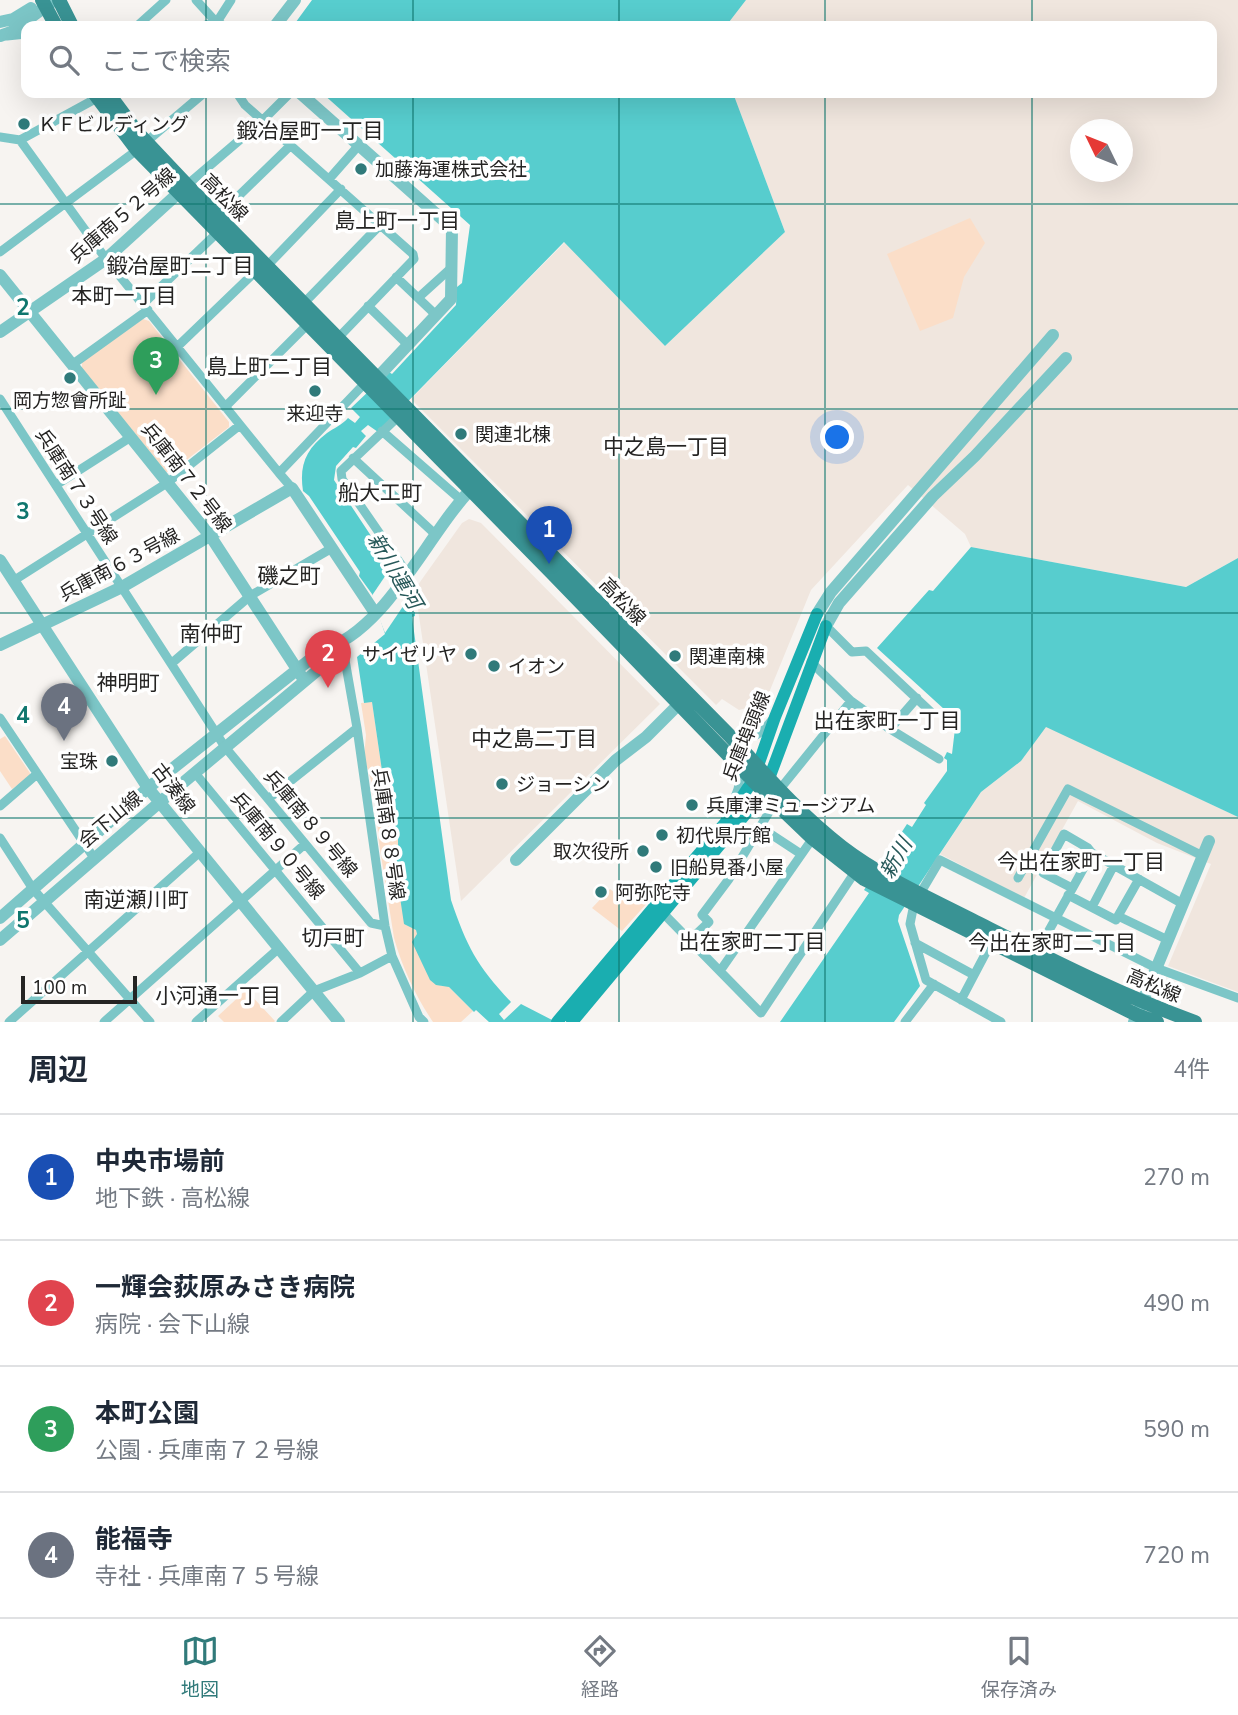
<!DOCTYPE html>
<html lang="ja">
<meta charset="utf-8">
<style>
:root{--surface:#fff;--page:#f2f2f3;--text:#1f2937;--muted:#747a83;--line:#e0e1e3;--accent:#307a7a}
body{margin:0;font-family:"Nunito Sans","Noto Sans JP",sans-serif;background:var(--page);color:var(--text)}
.compass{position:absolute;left:1070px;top:119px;width:63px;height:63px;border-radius:50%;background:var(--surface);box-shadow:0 7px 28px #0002;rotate:313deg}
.scale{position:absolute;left:21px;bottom:18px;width:116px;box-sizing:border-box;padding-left:7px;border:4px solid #252423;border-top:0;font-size:19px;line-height:24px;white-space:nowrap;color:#252423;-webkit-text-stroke:5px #fff;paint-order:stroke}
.you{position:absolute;left:838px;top:438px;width:24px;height:24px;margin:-18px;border:5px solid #fff;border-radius:50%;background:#1a73e8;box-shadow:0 0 0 10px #1a73e833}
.badge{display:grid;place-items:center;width:46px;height:46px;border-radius:50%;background:var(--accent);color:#fff;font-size:23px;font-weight:700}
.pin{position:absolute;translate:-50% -58px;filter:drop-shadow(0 2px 4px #0008)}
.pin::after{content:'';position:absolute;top:37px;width:24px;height:21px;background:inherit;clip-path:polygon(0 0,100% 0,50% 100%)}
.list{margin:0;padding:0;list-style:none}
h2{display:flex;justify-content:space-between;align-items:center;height:91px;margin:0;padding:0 28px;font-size:30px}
h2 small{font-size:23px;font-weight:400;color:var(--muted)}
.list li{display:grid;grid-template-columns:46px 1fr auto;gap:21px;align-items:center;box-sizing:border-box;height:126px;padding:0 28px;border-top:2px solid var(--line)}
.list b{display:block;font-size:26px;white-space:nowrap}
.list p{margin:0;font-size:23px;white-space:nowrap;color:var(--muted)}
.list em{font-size:23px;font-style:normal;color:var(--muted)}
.icon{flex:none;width:38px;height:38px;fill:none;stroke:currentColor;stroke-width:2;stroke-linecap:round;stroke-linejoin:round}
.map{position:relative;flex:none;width:1238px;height:1022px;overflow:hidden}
.search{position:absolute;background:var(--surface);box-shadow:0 7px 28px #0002;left:21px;right:21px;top:21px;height:77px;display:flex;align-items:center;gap:18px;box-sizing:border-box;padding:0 24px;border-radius:14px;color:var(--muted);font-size:26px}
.sheet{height:595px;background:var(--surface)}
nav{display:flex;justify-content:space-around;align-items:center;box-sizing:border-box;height:98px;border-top:2px solid var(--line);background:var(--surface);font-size:19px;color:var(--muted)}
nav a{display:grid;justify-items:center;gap:4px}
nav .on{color:var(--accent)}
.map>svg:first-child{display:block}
.built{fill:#f0e6de;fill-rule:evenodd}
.green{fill:#fbdec8}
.water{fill:#57cdce}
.pier{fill:#f7f4f1}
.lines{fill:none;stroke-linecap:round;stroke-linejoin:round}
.minor{stroke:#7cc6c7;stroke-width:9}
.tertiary{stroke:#7cc6c7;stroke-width:12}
.secondary{stroke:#1aaeb0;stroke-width:12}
.primary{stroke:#399394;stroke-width:14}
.grid{fill:none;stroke:#0f766e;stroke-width:2;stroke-opacity:0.55}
.poi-dot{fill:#307a7a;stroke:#fff;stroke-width:2.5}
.labels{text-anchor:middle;stroke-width:7;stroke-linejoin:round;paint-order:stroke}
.poi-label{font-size:19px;fill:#252423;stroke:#fff;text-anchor:start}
.street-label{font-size:19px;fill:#252423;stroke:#fff}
.neighbourhood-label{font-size:21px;fill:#252423;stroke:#fff}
.water-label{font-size:21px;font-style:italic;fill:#27595a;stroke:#fff}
.grid-label{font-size:23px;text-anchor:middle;font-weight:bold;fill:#0f766e;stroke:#fff;stroke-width:7;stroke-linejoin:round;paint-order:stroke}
</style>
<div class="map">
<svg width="1238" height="1022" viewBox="0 0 1238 1022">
<rect width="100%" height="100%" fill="#f7f4f1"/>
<path class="built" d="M746,0h492v558l-52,29 -215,-40 -6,-13 -57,-49 -97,105 -43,105 -7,9 -22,6 -17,-11 -6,6 -305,-306 154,-157 100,104 120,-114 -52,-139h479v-67h-486zM1080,130h42v42h-42z
M469,519l12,4 179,181 -199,197 -46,-312 47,-66z
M1046,726l192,91v175l-70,-26 43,-102 -54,-21 -79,-42 -54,97 -84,-44 41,-62 40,-31z"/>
<path class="green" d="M970,218l15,25 -21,34 -11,41 -33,13 -33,-77z
M143,319l6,2 80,101v5l-58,45h-5l-84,-104v-7z
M372,702l16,110 10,21v15l19,86 24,52h7l25,25 -12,11h-28c-17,-25 -31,-55 -39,-84l-15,-95 -5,-53 -10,-33 2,-22 -5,-32z
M5,736l25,37v4l-18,12 -12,-18v-32z
M632,884l10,14 2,-1 5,4 -27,30 -30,-23 18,-19 10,8z
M246,990l29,31 -1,1h-50l-6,-6z"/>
<path class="water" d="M312,0h434l-20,26h-433z
M322,93h411l52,139 -120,114 -101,-104 -186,190 -10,-7 -7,6 5,5 -10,12 -3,-1 -17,19 -2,14 53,80 5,-2 19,36 -1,18h5v4l-3,1 39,283c16,47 26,66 60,102l-12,12 5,6 17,-16 35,18h-67l-13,-12 -2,2 -25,-25 -13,-2 -6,-5 -18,-38 5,-8 -1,-4 -12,-6 -10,-67 4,-9v-16l-10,-20 -16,-110 -8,1 -7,-46 28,-23 -13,-40 -13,-18 1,-4 -51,-76 -6,-5c-4,-26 3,-42 24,-58 7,-5 15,-8 21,-15l7,5 5,-6 -9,-9 38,-36 3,2 64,-69 1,-18 5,-4 8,-58z
M971,547l215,40 52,-29v259l-192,-90 -25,34 -40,31 -82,123 -1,6 22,65 -26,36h-114l89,-129 -5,-3 43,-66 5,3 14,-22 -2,-2 23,-32v-11l-3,-2 3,-6 5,2 4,-34 -79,-72 52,-58 4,1z"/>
<path class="pier" d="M394,563l18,30 -27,40 -14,-36z"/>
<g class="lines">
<path class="minor" d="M196,0l20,22
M215,25l16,-25
M137,26l29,-26
M202,26l14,-4
M7,36l19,-2
M237,93l8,12 168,149 1,5 -76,79
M0,137l20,3 77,-42
M20,140l86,119 173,214
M146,142l58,-49
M330,178l29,-33
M187,185l76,-65 27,-27
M218,216l73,-71
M0,252l137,-102
M267,266l74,-77
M396,277l40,38
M418,298l32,-29
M304,303l77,-79
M143,304l75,-72
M368,306l40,39
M177,347l79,-76
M73,364l75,-54
M0,399l225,348 146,176 14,3
M225,407l83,-83
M398,417l-57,54 1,8 65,94
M382,431l78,68
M353,458l82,76
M56,485l75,-48
M292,488l-13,-15 86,-90
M13,581l154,-98 73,-58
M826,626l26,26 14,-1 66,62
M338,645l7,15 12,68 28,198 7,30 27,61 5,5
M811,662l40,39 39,28 49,30
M172,663l78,-67 82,-48
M0,718l94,140
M890,729l27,-31
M734,736c17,6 27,-2 38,-16
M195,773l165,200
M780,789l71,-88
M268,799l89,-71
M732,805l6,-16 4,-21
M0,806l37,-32
M760,827l41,27
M0,838l33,51 117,133
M1018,878l50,-89 135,67
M1072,888l-29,-15 21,-39 24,14 4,5
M1068,895l48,25 2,-4 50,24
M1092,907l22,-42
M659,909l102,104 94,-141
M1118,916l21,-37
M690,940l19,-18 -7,-7 27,-36 46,-77
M915,943l59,32
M1037,952l55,-99 91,51
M720,971l95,-136
M961,1000l30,-57
M9,1022l191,-170
M104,1022l201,-178
M196,1022l82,-73
M281,1022l33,-31 46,-18 32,-17
M905,1022l29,-38
M1001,1022l-75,-42 -16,-56 4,-20 26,-44 216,108 82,30"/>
<path class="tertiary" d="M0,22l13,-3 18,-11
M216,22l5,4
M275,26l20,-26
M0,36l11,-4 41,-30
M300,93l152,135 -1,71 -74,79
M0,275l211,262 93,143
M0,332l106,-73 78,-71
M0,560l148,228 191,234
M817,614l14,-22 222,-257
M826,626l13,-23 94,-107 42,-40 91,-98
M0,645l122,-58 170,-99 83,125
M516,860l100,-100 30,-23 40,-40
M0,918l148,-130 174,-138c66,-19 107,-121 155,-167
M0,940l160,-138 170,-142 8,-15
M1134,1022l75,-181"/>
<path class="secondary" d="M557,1022l168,-199 28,-43 22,-63 42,-103
M572,1022l192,-230 62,-166"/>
<path class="primary" d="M42,0l14,26
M59,0l13,26
M94,93l43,57 416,424 211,218 48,46 52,41 273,136 20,7
M108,93l29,39 50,53 542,550c35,38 71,80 113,112 39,30 87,51 130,73 74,37 146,74 223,102"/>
</g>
<path class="grid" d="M206,0v26M413,0v26M619,0v26M825,0v26M1032,0v26M206,93v929M413,93v929M619,93v929M825,93v929M1032,93v929M0,204h1238M0,409h1238M0,613h1238M0,818h1238"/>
<g class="poi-dot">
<circle cx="24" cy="124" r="7"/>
<circle cx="361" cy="169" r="7"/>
<circle cx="70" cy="378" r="7"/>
<circle cx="315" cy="391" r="7"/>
<circle cx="461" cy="434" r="7"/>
<circle cx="471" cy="654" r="7"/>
<circle cx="675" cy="656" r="7"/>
<circle cx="494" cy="666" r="7"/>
<circle cx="112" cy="761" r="7"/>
<circle cx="502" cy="784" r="7"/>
<circle cx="692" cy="805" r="7"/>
<circle cx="662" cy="835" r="7"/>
<circle cx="643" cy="851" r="7"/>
<circle cx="656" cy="867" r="7"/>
<circle cx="601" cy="892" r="7"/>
</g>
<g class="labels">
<g class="poi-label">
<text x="38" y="131">ＫＦビルディング</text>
<text x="375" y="176">加藤海運株式会社</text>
<text x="70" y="407" text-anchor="middle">岡方惣會所趾</text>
<text x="315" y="420" text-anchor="middle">来迎寺</text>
<text x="475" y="441">関連北棟</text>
<text x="457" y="661" text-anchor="end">サイゼリヤ</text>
<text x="689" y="663">関連南棟</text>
<text x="508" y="673">イオン</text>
<text x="98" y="768" text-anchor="end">宝珠</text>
<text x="516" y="791">ジョーシン</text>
<text x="706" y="812">兵庫津ミュージアム</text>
<text x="676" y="842">初代県庁館</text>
<text x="629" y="858" text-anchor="end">取次役所</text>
<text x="670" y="874">旧船見番小屋</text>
<text x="615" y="899">阿弥陀寺</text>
</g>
<g class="street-label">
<text transform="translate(225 197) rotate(45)" y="7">高松線</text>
<text transform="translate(122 215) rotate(-41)" y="7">兵庫南５２号線</text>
<text transform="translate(187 477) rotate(52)" y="7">兵庫南７２号線</text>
<text transform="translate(77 486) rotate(57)" y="7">兵庫南７３号線</text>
<text transform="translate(119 564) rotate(-28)" y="7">兵庫南６３号線</text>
<text transform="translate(623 601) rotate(46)" y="7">高松線</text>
<text transform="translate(746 736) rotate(-68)" y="7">兵庫埠頭線</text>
<text transform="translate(174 788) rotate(53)" y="7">古湊線</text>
<text transform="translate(110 819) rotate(-40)" y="7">会下山線</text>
<text transform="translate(311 823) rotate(50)" y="7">兵庫南８９号線</text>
<text transform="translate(389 834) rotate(82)" y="7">兵庫南８８号線</text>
<text transform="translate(278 845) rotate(50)" y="7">兵庫南９０号線</text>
<text transform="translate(1154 985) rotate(23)" y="7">高松線</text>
</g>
<g class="neighbourhood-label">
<text x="310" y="138">鍛冶屋町一丁目</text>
<text x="397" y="228">島上町一丁目</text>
<text x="180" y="273">鍛冶屋町二丁目</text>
<text x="124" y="303">本町一丁目</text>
<text x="269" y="374">島上町二丁目</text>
<text x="666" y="454">中之島一丁目</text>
<text x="380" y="500">船大工町</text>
<text x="289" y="583">磯之町</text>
<text x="211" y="641">南仲町</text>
<text x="128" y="690">神明町</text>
<text x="887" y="728">出在家町一丁目</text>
<text x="534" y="746">中之島二丁目</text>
<text x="1081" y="869">今出在家町一丁目</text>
<text x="136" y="907">南逆瀬川町</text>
<text x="333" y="945">切戸町</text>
<text x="752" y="949">出在家町二丁目</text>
<text x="1052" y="950">今出在家町二丁目</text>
<text x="218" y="1003">小河通一丁目</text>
</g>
<g class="water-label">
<text transform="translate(395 571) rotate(59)" y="7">新川運河</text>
<text transform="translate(896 858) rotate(-60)" y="7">新川</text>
</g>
</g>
<g class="grid-label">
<text x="23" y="315">2</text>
<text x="23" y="519">3</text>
<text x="23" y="723">4</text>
<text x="23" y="928">5</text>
</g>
</svg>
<svg class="compass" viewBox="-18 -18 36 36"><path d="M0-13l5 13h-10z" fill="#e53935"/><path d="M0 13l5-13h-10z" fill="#747a83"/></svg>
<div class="scale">100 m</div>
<div class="you"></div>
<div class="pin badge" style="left:549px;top:564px;background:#1a4fb4">1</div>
<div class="pin badge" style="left:328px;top:688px;background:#e0444e">2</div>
<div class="pin badge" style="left:156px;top:395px;background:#2e9e5b">3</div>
<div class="pin badge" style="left:64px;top:741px;background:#6b7280">4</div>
<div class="search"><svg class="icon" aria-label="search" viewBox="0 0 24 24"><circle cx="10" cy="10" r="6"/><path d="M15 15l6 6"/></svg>ここで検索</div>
</div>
<section class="sheet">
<h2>周辺<small>4件</small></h2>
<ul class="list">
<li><span class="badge" style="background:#1a4fb4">1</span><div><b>中央市場前</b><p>地下鉄 · 高松線</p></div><em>270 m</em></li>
<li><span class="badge" style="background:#e0444e">2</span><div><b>一輝会荻原みさき病院</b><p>病院 · 会下山線</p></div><em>490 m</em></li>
<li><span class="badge" style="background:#2e9e5b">3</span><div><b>本町公園</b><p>公園 · 兵庫南７２号線</p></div><em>590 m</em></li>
<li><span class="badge" style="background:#6b7280">4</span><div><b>能福寺</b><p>寺社 · 兵庫南７５号線</p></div><em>720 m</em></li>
</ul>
</section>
<nav>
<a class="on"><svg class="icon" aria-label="map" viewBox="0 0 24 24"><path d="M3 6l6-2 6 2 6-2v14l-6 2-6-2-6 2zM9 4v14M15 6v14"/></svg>地図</a>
<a><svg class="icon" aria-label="directions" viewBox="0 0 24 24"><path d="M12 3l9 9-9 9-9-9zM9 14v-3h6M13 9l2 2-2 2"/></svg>経路</a>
<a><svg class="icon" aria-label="saved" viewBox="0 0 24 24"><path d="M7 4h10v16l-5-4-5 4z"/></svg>保存済み</a>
</nav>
